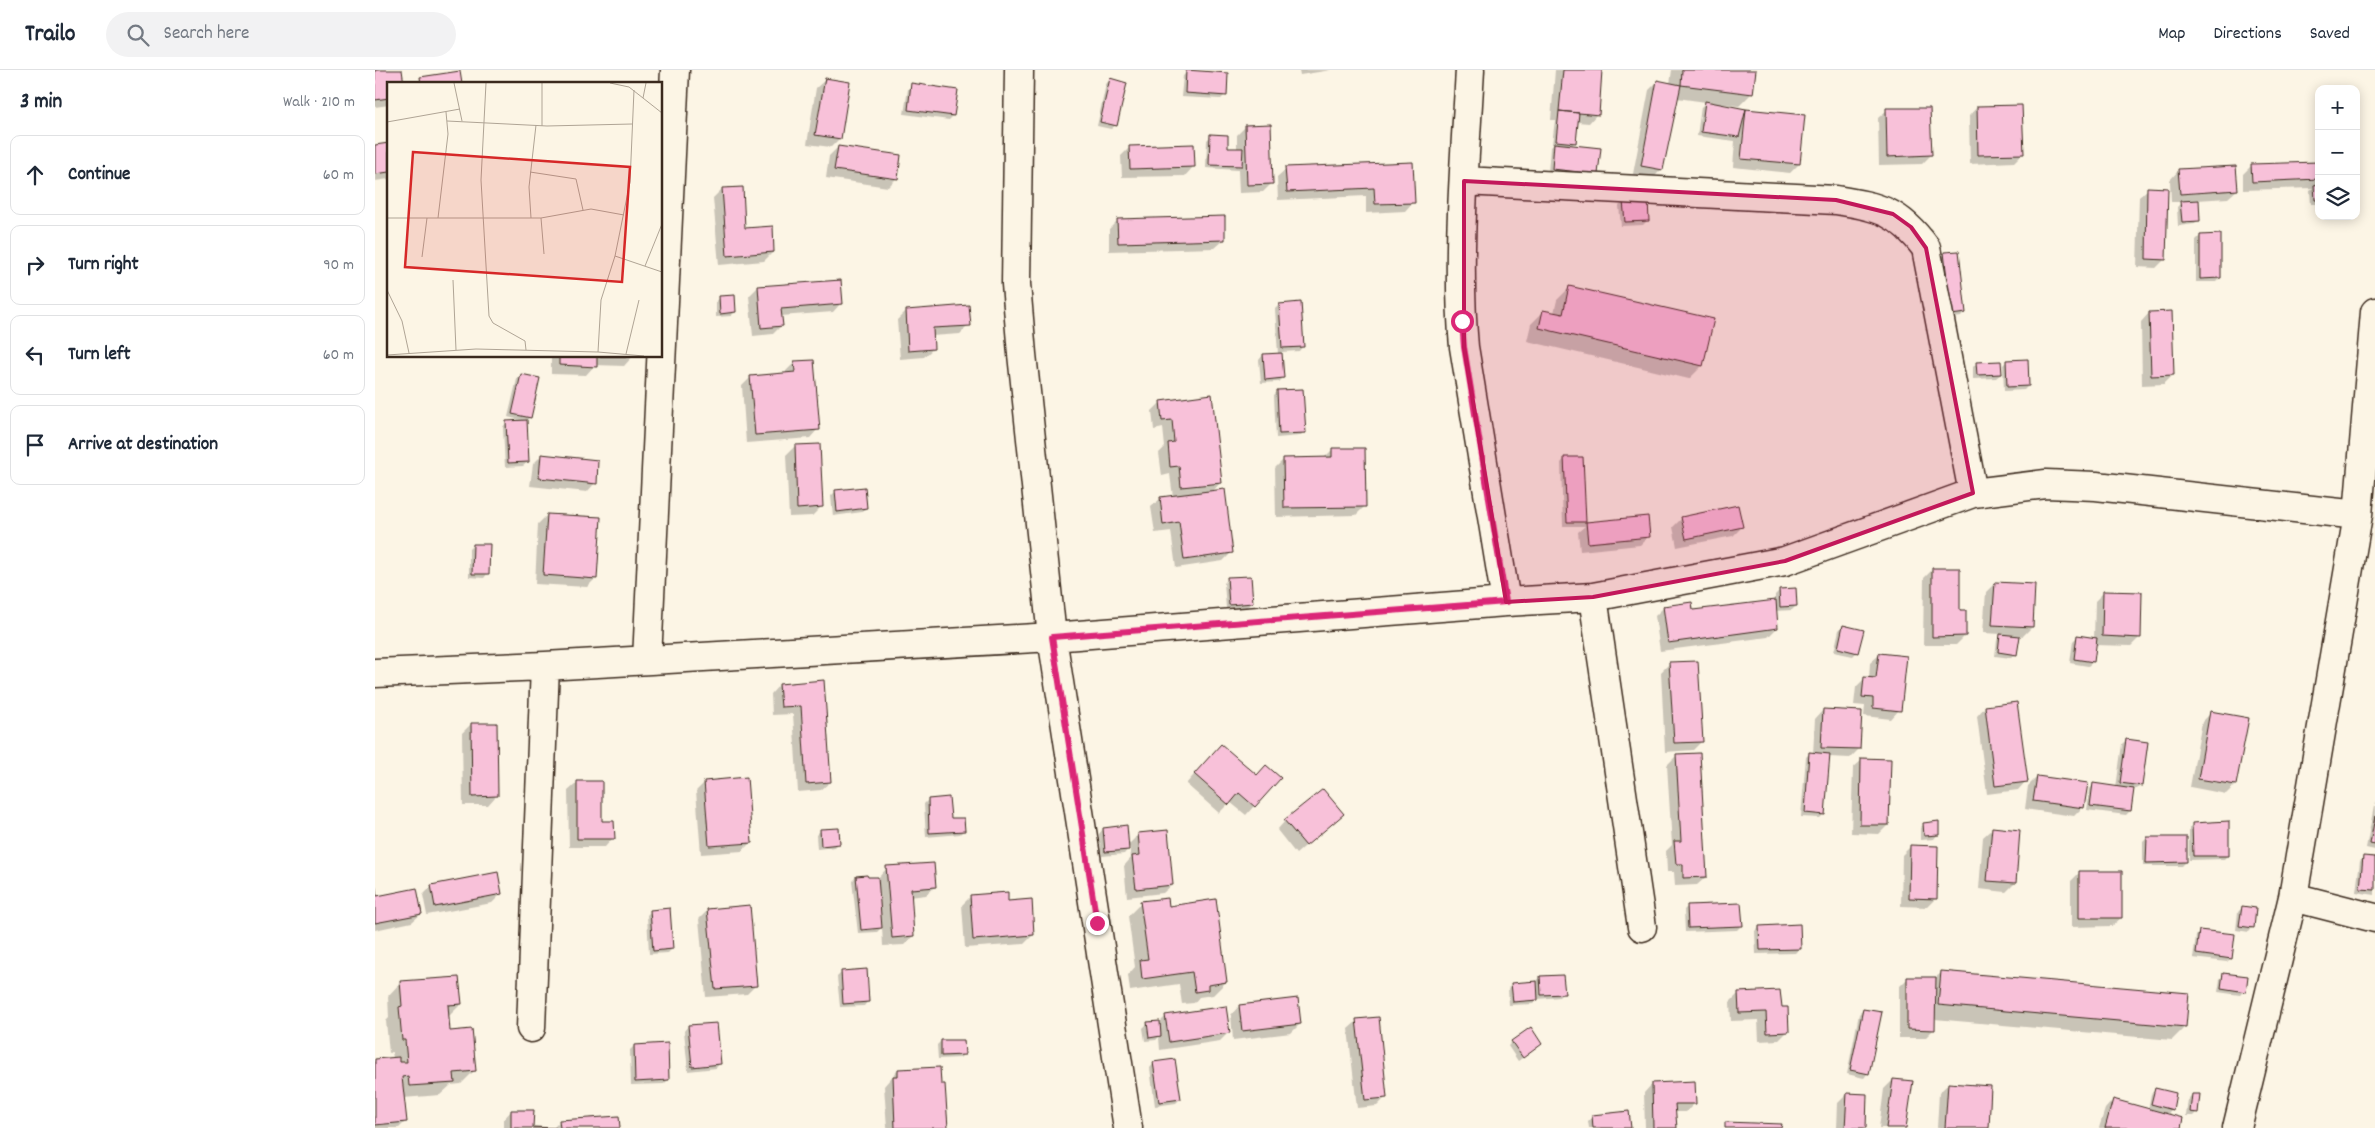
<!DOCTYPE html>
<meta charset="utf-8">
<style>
:root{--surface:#fff;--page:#f2f2f3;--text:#1f2937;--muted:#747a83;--line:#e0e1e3}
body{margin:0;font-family:Dekko,sans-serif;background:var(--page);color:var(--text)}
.controls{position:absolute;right:15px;top:15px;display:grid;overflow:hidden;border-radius:10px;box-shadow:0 2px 12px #0003}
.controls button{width:45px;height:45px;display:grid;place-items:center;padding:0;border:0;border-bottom:1px solid var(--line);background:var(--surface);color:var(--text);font:25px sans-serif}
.stop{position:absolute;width:15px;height:15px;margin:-11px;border:4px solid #db2777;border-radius:50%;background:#fff}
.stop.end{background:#db2777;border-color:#fff;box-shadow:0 1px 5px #0008}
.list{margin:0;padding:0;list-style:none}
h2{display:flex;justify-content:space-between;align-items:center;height:65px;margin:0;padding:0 20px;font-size:21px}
h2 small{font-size:16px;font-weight:400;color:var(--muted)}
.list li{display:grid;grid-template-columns:32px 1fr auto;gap:15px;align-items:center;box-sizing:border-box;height:80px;margin:0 10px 10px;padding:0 10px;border:1px solid var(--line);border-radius:10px}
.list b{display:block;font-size:19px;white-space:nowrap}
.list em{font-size:16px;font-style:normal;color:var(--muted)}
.icon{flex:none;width:28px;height:28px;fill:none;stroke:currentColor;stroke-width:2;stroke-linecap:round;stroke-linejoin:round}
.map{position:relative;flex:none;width:2000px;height:1058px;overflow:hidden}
header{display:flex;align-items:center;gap:30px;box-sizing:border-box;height:70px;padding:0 25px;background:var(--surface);border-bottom:1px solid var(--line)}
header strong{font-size:24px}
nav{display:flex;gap:28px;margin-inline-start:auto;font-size:18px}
.search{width:350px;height:45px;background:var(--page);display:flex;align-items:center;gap:12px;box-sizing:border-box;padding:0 18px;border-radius:28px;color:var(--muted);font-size:19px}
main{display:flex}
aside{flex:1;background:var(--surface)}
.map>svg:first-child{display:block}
.shadow{fill:#0003}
.building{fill:#f8c1d9;stroke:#3b2a1e}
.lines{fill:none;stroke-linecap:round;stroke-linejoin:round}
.minor-casing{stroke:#3b2a1e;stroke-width:31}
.minor{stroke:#fcf5e5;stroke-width:28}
.route{stroke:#db2777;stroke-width:6}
.marked{fill:#c2185b;fill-opacity:0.2;stroke:#c2185b;stroke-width:4;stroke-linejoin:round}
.inset-road{fill:none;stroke:#afa495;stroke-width:1}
.view{fill:#d62828;fill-opacity:0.15;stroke:#d62828;stroke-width:2.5}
.inset-edge{fill:none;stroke:#3b2a1e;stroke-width:2.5}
</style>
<header>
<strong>Trailo</strong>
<div class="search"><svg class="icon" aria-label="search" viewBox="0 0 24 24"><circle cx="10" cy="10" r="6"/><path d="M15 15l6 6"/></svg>Search here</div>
<nav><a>Map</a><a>Directions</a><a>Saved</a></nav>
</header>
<main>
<aside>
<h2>3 min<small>Walk · 210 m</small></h2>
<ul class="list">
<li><svg class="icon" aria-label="ahead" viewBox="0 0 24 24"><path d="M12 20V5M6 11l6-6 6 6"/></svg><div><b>Continue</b></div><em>60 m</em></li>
<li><svg class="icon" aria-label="right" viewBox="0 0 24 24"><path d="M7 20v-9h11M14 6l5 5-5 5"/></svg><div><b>Turn right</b></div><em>90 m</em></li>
<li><svg class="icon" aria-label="left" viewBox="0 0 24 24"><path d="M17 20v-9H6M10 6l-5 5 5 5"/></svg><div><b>Turn left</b></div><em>60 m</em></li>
<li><svg class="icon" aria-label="arrive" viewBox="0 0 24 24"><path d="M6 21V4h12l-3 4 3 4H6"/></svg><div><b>Arrive at destination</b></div></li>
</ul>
</aside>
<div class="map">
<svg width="2000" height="1058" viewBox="0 0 2000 1058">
<rect width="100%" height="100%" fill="#fcf5e5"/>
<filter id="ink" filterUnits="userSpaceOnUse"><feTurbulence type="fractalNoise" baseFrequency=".02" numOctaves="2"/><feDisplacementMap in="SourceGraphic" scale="10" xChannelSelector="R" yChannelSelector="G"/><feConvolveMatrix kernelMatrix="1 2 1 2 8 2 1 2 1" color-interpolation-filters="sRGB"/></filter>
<g filter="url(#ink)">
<path class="shadow" d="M0,0h26l-12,14v21l-14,2z
M924,0h32l-31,5z
M1180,0h46l-4,44 -8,9 -12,-1 -2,20 -4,4 26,27 -4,4 -45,-4 2,-25 4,-4h-2l3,-24h-4z
M1297,0h83l-3,23 -13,13 -16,-2v2l81,10 -5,48 -9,9 -57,-6 2,-26 -38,-5 4,-29 5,-5 -29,-4 -15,71 -9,9 -20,-4 16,-84 9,-9 12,3z
M812,2l38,23 -4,4 -40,-2 2,-21z
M46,8l40,6h-44z
M450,10l15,58 -9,9 -24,-3 9,-56z
M735,10l6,45 -5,4 -14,-3 9,-42z
M537,15l41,31 -4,4 -45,-6 4,-25z
M1602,37l46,46 -9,9 -44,2 -1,-48z
M1512,40l44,45 -9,9 -43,1 -1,-47z
M871,56l26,57 -9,9 -24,1 -1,-23 -32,-2 1,-28 4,-4 15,13h11v-14z
M14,74v35l-14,2v-35z
M463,77l58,32 -8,8 -62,-9 3,-22z
M755,77l63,20 -8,9 -63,1 -1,-21z
M1037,93l1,39 -8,9 -39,2v-17l-88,4 -1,-23 9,-8z
M1944,93v41h-8l-1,-14 3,-2 -70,2v-16l9,-9z
M1803,101l59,19 -9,8 -31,2 2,20 -4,4 -17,2 -1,-19 5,-5h-11l-1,-22z
M347,119l22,40 29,23 -9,9 -45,4 -6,-67z
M1773,119l17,70 -9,9 -19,-1 2,-70z
M1249,132l23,19 -4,4 -22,1 -2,-20z
M743,150l106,20 -9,8 -106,3v-22z
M1825,166l20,42 -4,4h-20v-42z
M1569,183l21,59 -4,5 -13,2 -8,-62z
M383,217l83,16 -8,9 -52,4v10l-8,8 -20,2 -4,-40z
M1195,217l132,79 -13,13 -162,-38 4,-17 13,-13 10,2 3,-13z
M345,227l15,15 -4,4 -15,1v-15z
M904,235l24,41 -4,5 -18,1 2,26 -4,4 -18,1 -2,-23 4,-5 15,-1 -3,-45z
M531,241l63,14 -9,9 -28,2 1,13 -9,8 -24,2 -3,-39z
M1774,243l24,62 -9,9 -22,1 -1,-63z
M176,286h82l-9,10 -29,-1 -9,10 -35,-1z
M1632,291l21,25 -4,4 -20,1 -1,-26z
M420,292l23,67 -8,9 -64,5 -4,-57 9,-9 35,-3v-3z
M1602,293l24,11 -5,4 -23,1v-12z
M146,305l9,42 -4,4 2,41 -5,4 -18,1 -2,-40 4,-5 17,-1 -16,-4 9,-38z
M903,321l26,41 -4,4 -24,2 -2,-43z
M786,332l60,80 -9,10 20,60 -9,9 -47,7 -5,-37 -16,2 -4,-26 9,-8 13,-2 -3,-23 -8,2 -3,-23 6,-6 -2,-19 -9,2 -2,-19z
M420,376l26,61 -9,9 -23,1 -3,-62z
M957,380l33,56 -9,9 -80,2 -1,-49 9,-9 40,-1z
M167,385l53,28 -8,9 -57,-6 3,-22z
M1190,388h17l3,65 62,-6 2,19 -9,9 -60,6 -2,-19 7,-6h-22l-2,-63z
M460,422l31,16 -4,4 -29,4 -2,-20z
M172,445l49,63 -9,9 -52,-3 3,-60z
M1307,448l60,9 -9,9 -56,11 -4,-20z
M98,475l15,28 -4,5 -15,-1v-28z
M1558,499l25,42 7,25 -9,9h-33l1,-67z
M853,509l23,24 -4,4 -21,1 -2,-25z
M1620,513l37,44 -9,9 -5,-1 -2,19 -5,4 -16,-2 2,-16 5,-6 -19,-1 3,-41z
M1404,521l17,15 -4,4 -17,1 2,17 -9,9 -108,14 -5,-35 9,-9 28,4 83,-10v-6z
M1729,522l36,45 -9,9 -36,-1 -2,17 -5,4 -18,-3 3,-22 4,-4 17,2 1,-38z
M1468,556l14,26 -4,4 -19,-4 5,-22z
M1504,585l20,55 -8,9 -27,-3 1,-10 -11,-1 2,-18 9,-9h4l1,-15z
M1295,593l32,78 -9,9 -28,2 -4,-80z
M448,612l7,100 -9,8 -23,2 -5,-78 -21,1 -1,-21 8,-9z
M1610,637l41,74 -8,9 -31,4 -10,-78z
M1448,640l36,39 -9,9 -21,-1 -5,57 -4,4 -19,-1 5,-60 4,-4 3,1 2,-35z
M1836,643l36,6 -12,66 -9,9 -36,-7 12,-65z
M96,654l25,72 -8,9h-25l-1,-72z
M1751,670l15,45 -4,4h-4l-3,22 -4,4 -39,-5 3,-21 4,-5 22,4 6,-44z
M837,684l44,22 10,-10 13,12 -33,37 -16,-13 -11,11 -33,-29z
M1301,686l30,121 -9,8 -22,1 -1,-14h-7l-1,-21 6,-6 -5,-80z
M1487,690l26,65 -9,9 -28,-1 2,-65z
M1662,707l46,30 -9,9 -49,-7 3,-23z
M330,712l46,60 -9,9 -41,3 -5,-63z
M202,713l24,39 12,16 -8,9h-36l-1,-56z
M553,730l21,19 15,11 -4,4 -34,3 -2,-33z
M2000,731v49l-9,-2z
M967,744l-46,40 -19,-24 8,-9z
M1549,754l14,10 -4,5 -14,1v-12z
M1818,754l35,31 -4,4 -35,1v-32z
M728,759l25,16 11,-11 33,51 -9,8 -36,4 -3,-31 7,-8 -1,-11 -6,7 -22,2 -3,-22z
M1617,759l27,2 -4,52 -9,9 -27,-3 4,-52z
M445,761l19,12 -4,4 -18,2 -1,-14z
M1772,768l39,24 -4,4h-39v-24z
M1535,777l26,51 -9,9 -26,-1 1,-51z
M1989,787l11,1v37l-19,-3 4,-31z
M512,798l48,19 -9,8 -16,2 3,39 -9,9 -21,1 -1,-19 -5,5 -19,1 -6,-52 4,-4 22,1z
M1705,802l41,46 -9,8 -41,1v-46z
M57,816l69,8 -9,9 -65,12 -4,-20z
M0,820l1,7 45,17 -9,8 -37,8z
M596,826l36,6 26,33 -9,9 -59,4 -3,-43z
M766,833l27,4 58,75 -13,13 -14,2 -5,6 -12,1 -3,-20 -49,7 -2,-16 7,-8 -7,-51z
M1313,836l53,20 -4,4 -52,2 -1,-22z
M1867,838l11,19 -4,5 -13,-2 2,-18z
M333,840l48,75 -9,9 -41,3 -7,-78z
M276,841l21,38 -4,4 -19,1 -2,-39z
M1384,857l40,22 -4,4 -39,1 -1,-23z
M1825,861l31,27 -4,4 -34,-4 3,-22z
M467,902l26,29 -4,5 -24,1 -3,-30z
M1566,903l244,54 -13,13 -238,-21v10l-9,9h-26v-51l9,-9h27z
M1849,905l20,16 -4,4 -22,-3 2,-13z
M1165,908l23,15 -4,4 -21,2 -5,5 -24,1 -1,-17 4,-4 23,-2z
M26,912l60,22 -13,13 1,15 26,38 -14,14 -10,1 -11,10 -37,3 2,24 -6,6h-24v-68l18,-2 -1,-6 -3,1 -3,-32 3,-3 -1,-22z
M1364,923l41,15 8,23 -9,9 -20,1 -1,-21 -27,1 -1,-19z
M864,936l61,18 -9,9 -58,7 -2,-25z
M1488,940l5,63 -4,5 -17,-4 12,-60z
M791,946l63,16 -9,9 -60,9 -1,-13 -3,3 -11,1 -2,-13 5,-5 12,-1z
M982,951l29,76 -9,9 -20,2 -9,-79z
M313,956l32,37 -4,5 -28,3 -4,-40z
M566,971l23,13 -4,4 -22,1 -1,-14z
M1137,972l29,2 -23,17 -10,-15z
M259,976l34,34 -4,4 -33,1 -1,-35z
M779,993l26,36 -4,4 -21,3 -5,-38z
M523,1000l42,15 7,43h-60l-3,-42z
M1518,1010l12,48h-26l5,-39z
M1277,1014l43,19 -9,9h-11v16h-30l-1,-35z
M1573,1014l39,44h-50l2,-35z
M1780,1020l17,19 -6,6 13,13h-80l6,-19 8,-9 35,10 3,-16z
M1472,1024l18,34h-28l1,-25z
M1817,1025l5,17 -4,4h-7l2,-17z
M136,1041l21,17h-29v-8z
M1253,1042l2,16h-41l-1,-7 4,-4z
M185,1051l59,7h-66z"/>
<path class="building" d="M0,0h27l2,14h-15v14l-14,2z
M811,0l42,3 -1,23 -42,-3z
M1188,0h39l-3,45 -40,-4z
M1307,0h74l-3,24 -72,-9z
M85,1l2,13h-41l-1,-7z
M450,8l25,4 -9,57 -26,-4z
M735,8l17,5 -10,43 -17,-4z
M1282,10l24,5 -18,85 -22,-4z
M536,13l47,7 -4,26 -46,-6z
M1330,31l41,8 -7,28 -38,-5z
M1647,35l2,49 -46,1 -1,-49z
M1511,38h44l2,47 -45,2z
M1371,39l59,6 -5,49 -59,-5z
M1184,41l20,2 -3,30 -20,-2z
M896,54l2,60 -26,1 -2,-60z
M835,64l18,1v13h15l-1,18 -33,-1z
M14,73v29l-14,2v-29z
M1179,73l47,5 -3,26 -46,-5z
M819,74l1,23 -65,2 -1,-23z
M463,76l63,9 -3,24 -64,-9z
M1038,92l2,41 -40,1 -1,-16 -87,4 -2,-25z
M1944,92v17l-67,3 -1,-18z
M1861,96l2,24 -58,4 -2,-25z
M1944,114v16h-4l-1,-15z
M368,117l2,41 28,-2 1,26 -47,4 -5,-68z
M1772,117l21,1 -2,72 -20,-1z
M1273,130l1,21 -24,1 -2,-21z
M1824,130l1,21 -18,1 -2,-21z
M850,146v24l-107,3 -1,-24z
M1846,164v44l-21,1v-44z
M1584,181l7,62 -15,2 -7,-63z
M466,210l2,24 -62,5 2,17 -22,2 -3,-42z
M1194,216l145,33 -11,47 -164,-38 4,-18 20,4z
M360,225l1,17 -16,2 -1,-18z
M926,232l3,45 -22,1 -3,-44z
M594,235l2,21 -38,2 1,21 -26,2 -2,-41z
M1797,241l2,64 -23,1 -2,-64z
M907,283l2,25 -19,2 -2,-26z
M184,286h75h-37v11l-38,-2z
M1653,289l1,27 -22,1 -1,-27z
M439,290l6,70 -65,5 -5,-59 45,-4 -1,-11z
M1626,291l1,13 -25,1 -1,-13z
M146,304l19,4 -9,40 -19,-4z
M928,319l3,44 -27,1 -2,-44z
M837,324l10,89 -41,4 -2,-21 -9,1 -2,-24 6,-1 -2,-22 -10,1 -2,-20z
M152,350l2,42 -21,1 -2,-42z
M445,374l3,63 -26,2 -2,-64z
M957,378h33l1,59 -82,1 -1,-50 49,-1z
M166,384l57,6 -1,24 -58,-6z
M1189,387h19l3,65h-19z
M490,417l2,21 -30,4 -2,-22z
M850,419l8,64 -49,7 -5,-38 -16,3 -3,-28z
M1363,435l5,22 -57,12 -5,-22z
M172,444l54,3 -4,62 -54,-4z
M1273,446l2,21 -62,6 -2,-21z
M98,474h17l-1,30h-17z
M1557,498h28v42h6v26l-34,1z
M876,506l2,27 -24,2 -2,-28z
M1620,512l40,2 -2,43 -41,-2z
M1421,518l1,18 -17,1 -1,-18z
M1728,521l39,1 -1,46 -39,-2z
M1401,530l2,28 -110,15 -5,-37 29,-4 1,8z
M1468,555l21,5 -6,23 -20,-5z
M1625,564l20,2 -3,19 -19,-3z
M1702,565l20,3 -3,24 -20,-3z
M1504,583l28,3 -6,55 -28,-3v-10l-11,-1 2,-20 12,1z
M1323,591l5,81 -29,1 -5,-81z
M449,610l7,102 -25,2 -5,-78 -20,1 -2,-23z
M1642,632l11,80 -33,4 -10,-80z
M1448,639l39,2 -2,38 -39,-1z
M1835,641l39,7 -13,67 -38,-6z
M96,653h26l1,73 -26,1z
M1751,669l22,3 -6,44 -22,-3z
M846,674l36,31 9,-10 15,13 -26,29 -16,-14 -10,12 -35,-31z
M1434,682l21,2 -5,61 -20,-2z
M1325,683l7,124 -24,1v-14h-7l-2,-23h7l-5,-87z
M1486,688l30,1 -2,66h-29z
M1662,706l51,7 -4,25 -51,-7z
M372,707l5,66 -43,3 -5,-65z
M202,711h25v40h12l1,18h-38z
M1718,713l41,6 -3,22 -41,-5z
M948,719l21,25 -38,32 -22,-26z
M574,727l2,21h13l1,13 -36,2 -1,-34z
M2000,746v29l-5,-1z
M1564,751v14l-15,1 -1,-13z
M1854,751v35h-36l-1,-33z
M752,755l2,25 -24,2 -2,-24z
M1617,757l28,3 -4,53 -29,-2z
M464,758l1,16 -19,2 -1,-17z
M793,760l5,55 -37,4 -4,-33 8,-1 -2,-22z
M1772,767h40v25l-41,1z
M1535,775l28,1 -1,53 -28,-1z
M1988,786l12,1v33l-15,-1z
M559,793l2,24 -25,2 3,47 -22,2 -6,-72z
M1704,801h43v47h-43z
M123,802l4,22 -67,13 -4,-22z
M492,805l1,2h10l4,51 -21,2 -5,-54z
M0,813l2,13 40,-8 5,26 -47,9z
M633,822v9l24,-2 2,36 -61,5 -3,-45z
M793,828l1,8 47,-7 11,83 -19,3v5l-13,2 -3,-20 -50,7 -2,-19 8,-1 -8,-58z
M1366,833l2,23 -55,2 -1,-23z
M375,835l7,81 -42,3 -8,-80z
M1867,836l14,2 -2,20 -15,-2z
M295,838l3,41 -20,2 -3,-41z
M1425,854l1,25 -41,1 -1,-24z
M1824,860l36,4 -3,25 -36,-5z
M492,899l2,33 -26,2 -2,-33z
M1566,901l248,22 -3,34 -248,-22z
M1848,903l25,3 -2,16 -25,-4z
M1188,905l2,19 -24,1 -1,-19z
M84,907l3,27 -14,1 2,26 22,-2 4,42 -22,2 1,10 -46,3 -1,-10 -6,1 5,45 -32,3v-66l24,-2v5h8l-2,-22h-3l-3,-33 3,-1 -2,-25z
M1532,907h29l-1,53 -28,-1z
M1162,911l1,19 -25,2 -2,-19z
M1405,920l2,17h6l1,25 -22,1 -1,-21 -27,1 -1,-21z
M923,928l3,26 -59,7 -3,-26z
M851,936l4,27 -61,9 -4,-27z
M1488,939l19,3 -13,62 -19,-4z
M1004,947l8,81 -22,2 -9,-81z
M785,951l1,15 -12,2 -2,-16z
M342,953l4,41 -29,3 -4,-42z
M1156,957l11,17 -19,14 -12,-17z
M566,970h23l1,15 -24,1z
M293,973l1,37 -34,2 -1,-37z
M800,989l6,40 -22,3 -6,-40z
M565,997l1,17h4l3,44h-53l-2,-52h5v-7z
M1518,1009l20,2 -7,47h-20z
M1320,1011l1,23h-21l2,24h-24l-1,-45z
M1573,1013l43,3 -2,42h-44z
M1780,1018l21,5 -3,17 -22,-6z
M1472,1023l20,1 -1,34h-21z
M1817,1024h8l-2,19 -8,-1z
M1738,1029l70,19 -2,10h-76z
M136,1040h23l-1,17 23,1h-45z
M1254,1041l2,17h-38l-1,-13z
M244,1046l1,12h-60l-1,-8z
M1350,1052l57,2 -1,4h-56z"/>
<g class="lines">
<defs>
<path id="minor" d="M644,0l-3,214 6,70 30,283 76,491
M1095,0c-5,90 -14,188 -6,277l42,255
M1089,111l372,19c44,7 63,11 90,48l47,245
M1218,527l49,330
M272,590l28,-590
M0,603l170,-7 507,-29 454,-35 87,-5 192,-36 188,-68 73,-9 50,2 262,29
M1918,827l82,21
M156,958l14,-362
M1862,1058l56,-231 65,-382 17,-203"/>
</defs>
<use href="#minor" class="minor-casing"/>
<use href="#minor" class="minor"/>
</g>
</g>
<g class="lines" filter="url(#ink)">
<path class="route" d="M722,853l-45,-286 454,-35 -42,-255 -2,-26"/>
</g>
<path class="marked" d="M1089,111l372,19 57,14 18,13 15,21 47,245 -188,68 -192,36 -87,5 -42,-255z"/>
<g transform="translate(12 12)">
<rect width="275" height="275" fill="#fcf5e5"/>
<path class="inset-road" d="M67,1l8,38M99,1l-5,97 8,136 4,7 32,18 1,9M155,1v43M223,1l19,4 33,26M256,16l3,-15M60,39l100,5 85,-2M0,40l73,-13M143,90l46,7 7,31M0,136h154l50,-9 33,6M51,136l10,-84 -2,-22M144,136l-2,-31 7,-62M154,136l3,36M228,174l47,16M35,175l5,-39M258,184l17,-42M66,198l3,70M0,208l15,31 7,32M211,270l3,-52 14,-44 15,-74 4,-92M239,272l13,-54M0,273l89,-6 122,3 46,4"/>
<path class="view" d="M26,70l217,15 -8,115 -217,-15z"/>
<rect width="275" height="275" class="inset-edge"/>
</g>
</svg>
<div class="controls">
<button>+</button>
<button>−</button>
<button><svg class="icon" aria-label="layers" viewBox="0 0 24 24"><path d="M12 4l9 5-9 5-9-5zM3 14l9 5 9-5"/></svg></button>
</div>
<div class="stop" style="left:1087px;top:251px"></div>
<div class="stop end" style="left:722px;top:853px"></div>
</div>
</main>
